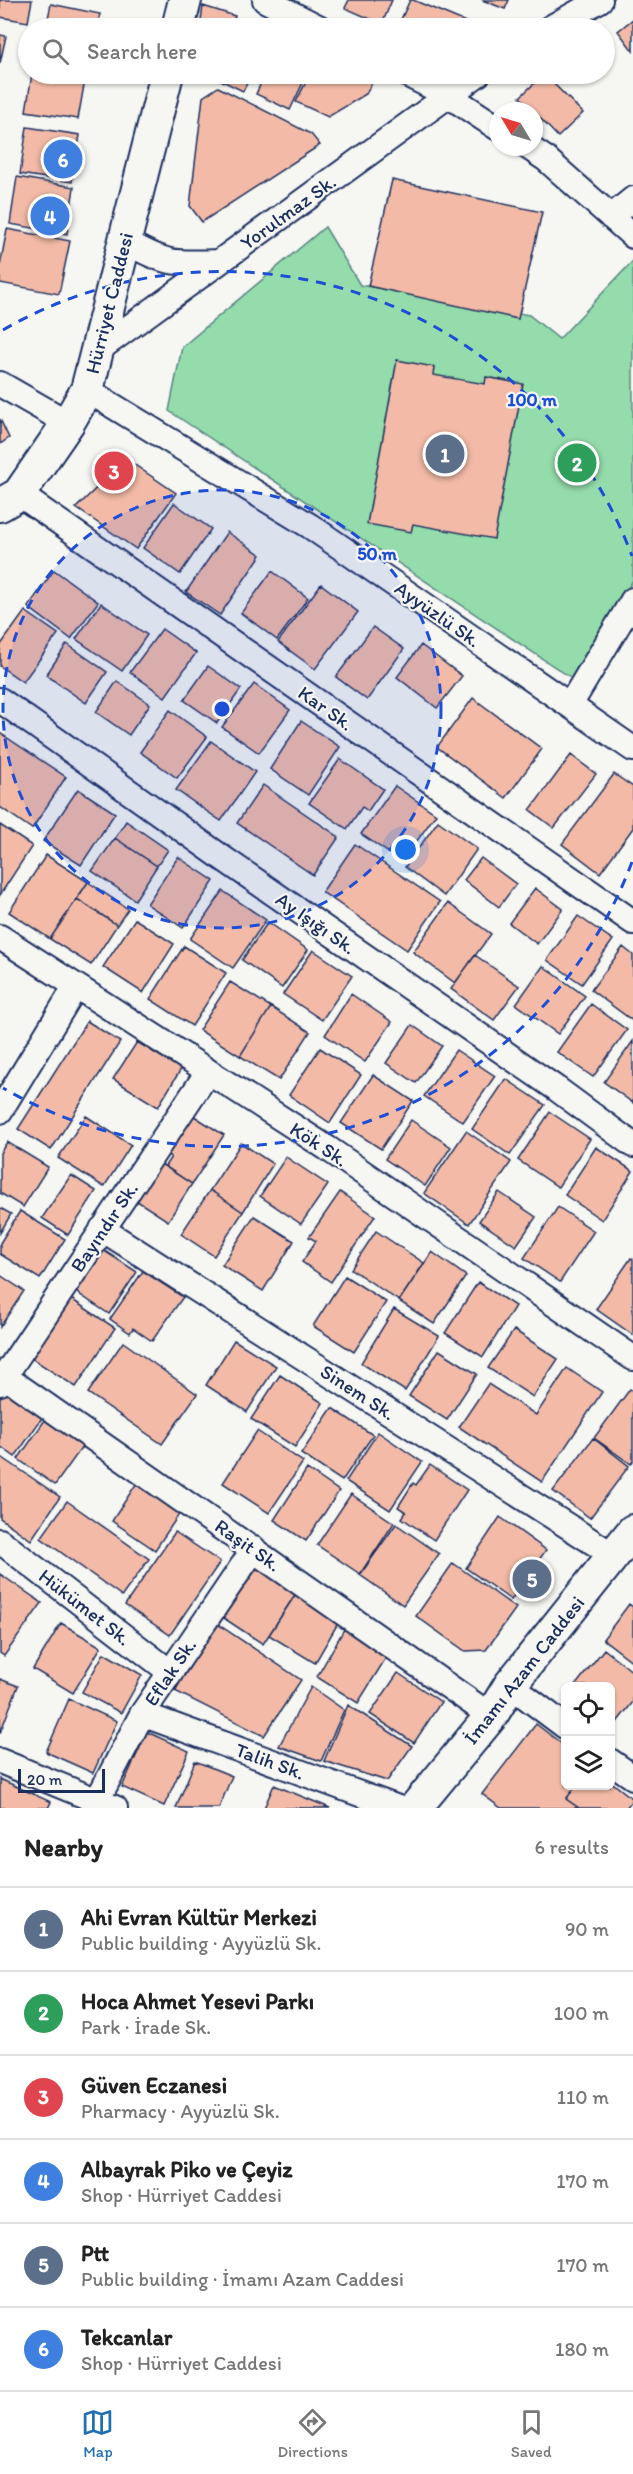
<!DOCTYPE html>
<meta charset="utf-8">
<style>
:root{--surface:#fff;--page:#f2f2f2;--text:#222;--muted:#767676;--line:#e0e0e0;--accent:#1f6fb2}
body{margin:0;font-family:Itim,sans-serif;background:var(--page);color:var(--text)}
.controls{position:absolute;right:18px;bottom:18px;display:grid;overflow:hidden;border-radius:9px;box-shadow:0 2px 4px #0004}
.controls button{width:54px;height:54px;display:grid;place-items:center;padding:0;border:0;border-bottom:2px solid var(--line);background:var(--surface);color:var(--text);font:30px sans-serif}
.compass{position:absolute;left:489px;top:102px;width:54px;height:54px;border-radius:50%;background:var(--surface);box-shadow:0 2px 4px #0004;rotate:308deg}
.scale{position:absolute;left:18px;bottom:15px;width:87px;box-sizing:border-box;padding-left:6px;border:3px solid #1b2f5e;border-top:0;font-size:16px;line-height:21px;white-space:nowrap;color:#1b2f5e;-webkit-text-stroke:4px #f6f6f2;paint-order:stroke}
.you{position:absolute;left:406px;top:850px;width:21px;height:21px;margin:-15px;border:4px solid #fff;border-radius:50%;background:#1a73e8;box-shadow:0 0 0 9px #1a73e833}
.badge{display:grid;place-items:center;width:39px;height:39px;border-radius:50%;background:var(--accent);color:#fff;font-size:20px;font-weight:700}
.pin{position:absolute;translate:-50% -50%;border:3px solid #fff;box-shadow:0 2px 6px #0006}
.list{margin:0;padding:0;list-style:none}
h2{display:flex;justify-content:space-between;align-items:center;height:78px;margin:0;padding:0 24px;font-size:26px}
h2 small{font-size:20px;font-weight:400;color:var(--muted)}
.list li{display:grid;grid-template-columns:39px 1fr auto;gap:18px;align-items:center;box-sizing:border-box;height:84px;padding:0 24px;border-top:2px solid var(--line)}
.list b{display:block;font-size:22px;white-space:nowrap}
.list p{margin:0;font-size:20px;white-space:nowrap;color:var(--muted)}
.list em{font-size:20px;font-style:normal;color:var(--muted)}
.icon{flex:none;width:33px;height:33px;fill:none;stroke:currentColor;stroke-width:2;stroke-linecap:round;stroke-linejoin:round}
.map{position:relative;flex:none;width:633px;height:1808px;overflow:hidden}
.search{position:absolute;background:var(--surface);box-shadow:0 2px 4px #0004;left:18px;right:18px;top:18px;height:66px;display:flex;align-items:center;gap:15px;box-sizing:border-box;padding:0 21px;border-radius:33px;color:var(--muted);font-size:22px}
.sheet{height:582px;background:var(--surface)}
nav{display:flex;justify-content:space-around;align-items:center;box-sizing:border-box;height:84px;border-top:2px solid var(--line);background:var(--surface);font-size:16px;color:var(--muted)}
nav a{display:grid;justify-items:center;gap:3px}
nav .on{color:var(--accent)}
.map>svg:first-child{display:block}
.park{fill:#94dcab;stroke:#588684;stroke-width:1.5}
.building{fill:#f3bba7;stroke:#1b2f5e;stroke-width:1.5}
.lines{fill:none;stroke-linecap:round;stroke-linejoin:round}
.minor-casing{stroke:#1b2f5e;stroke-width:28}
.tertiary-casing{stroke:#1b2f5e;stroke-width:36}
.minor{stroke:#f6f6f2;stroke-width:24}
.tertiary{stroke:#f6f6f2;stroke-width:32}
.ring{fill:none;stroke:#1d4ed8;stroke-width:3;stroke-dasharray:10 8}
.labels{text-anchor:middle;stroke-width:4.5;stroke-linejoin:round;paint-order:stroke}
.street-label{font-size:20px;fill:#1b2f5e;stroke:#f6f6f2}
.centre{fill:#1d4ed8;stroke:#f6f6f2;stroke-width:3}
.ring-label{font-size:18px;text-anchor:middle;font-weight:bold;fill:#1d4ed8;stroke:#f6f6f2;stroke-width:4.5;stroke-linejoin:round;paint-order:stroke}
</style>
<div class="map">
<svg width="633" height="1808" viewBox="0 0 633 1808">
<rect width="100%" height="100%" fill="#f6f6f2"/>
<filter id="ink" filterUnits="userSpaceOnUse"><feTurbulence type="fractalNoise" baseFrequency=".0167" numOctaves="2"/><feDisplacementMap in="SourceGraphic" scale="12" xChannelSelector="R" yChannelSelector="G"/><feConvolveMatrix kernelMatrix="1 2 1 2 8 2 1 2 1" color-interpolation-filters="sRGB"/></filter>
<g filter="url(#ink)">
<path class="park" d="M325,227l35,58 169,30 30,24 74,-78v319l-60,99 -404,-268 13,-64z"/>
<path class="building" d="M0,0h32l-4,22 -28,-5z
M349,0h43l-10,24 -37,-16z
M410,0h3l67,28h-83z
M482,0h27l-4,9z
M51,4l49,10 -3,14h-51z
M203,6l32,10 -6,12h-29z
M633,19v32l-15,-20z
M0,35l6,1 -6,27z
M32,74h54l-8,45 -52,-8z
M213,74h39l-9,17 -31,-15z
M265,74h42l-17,36 -34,-16z
M310,74h58l7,3 -9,17 -38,23 -32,-15z
M544,74l39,39 -25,24 -38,-40z
M218,87l93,47 9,11 -118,77 -12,-16 13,-109z
M27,127l53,8 -8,47 -52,-8z
M17,177l57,10 -7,47 -57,-10z
M392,180l150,32 -24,107 -150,-33z
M7,229l63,12 -11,53 -59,-11v-17z
M397,360l37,7 -1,8 52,9 1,-7 37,7 -29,155 -81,-15 -2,8 -44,-8z
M0,419l9,19 -9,6z
M126,459l50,34 -40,56 -60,-41z
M174,503l37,26 -31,45 -37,-26z
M227,532l34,23 -41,60 -34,-23z
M54,570l44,32 -27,37 -43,-32z
M272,571l36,27 -31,42 -36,-27z
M321,584l37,28 -43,57 -37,-27z
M101,603l46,32 -25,36 -46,-32z
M25,611l33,23 -35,48 -23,-16v-20z
M373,627l31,22 -37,51 -31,-23z
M162,629l34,24 -31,44 -35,-25z
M67,644l40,28 -21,31 -40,-28z
M421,645l41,31 -25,32 -40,-31z
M208,666l33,23 -24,34 -33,-23z
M117,681l33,23 -21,31 -33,-23z
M254,684l36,26 -31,43 -37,-26z
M473,698l69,51 -36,49 -69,-51z
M170,710l37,27 -30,41 -37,-26z
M301,721l39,26 -32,48 -38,-26z
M0,733l66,44 -34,52 -32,-22z
M211,741l44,31 -34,49 -45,-31z
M571,755l25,19 -42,54 -24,-18z
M340,759l43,30 -15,22 -6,-4 -15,22 -38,-26z
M614,774l19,13v41l-33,45 -38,-29z
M263,785l76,52 -26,38 -76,-52z
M395,786l41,28 -34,48 -41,-28z
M78,789l37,24 -34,52 -38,-24z
M126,821l42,29 -11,16 -42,-28z
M438,821l39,28 -33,47 -39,-29z
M0,825l32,21 -32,49z
M115,838l42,28 -22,34 -43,-29z
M355,844l85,58 -33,48 -85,-58z
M46,855l42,27 -38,57 -41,-27z
M178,857l36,24 -31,47 -36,-24z
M481,858l35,26 -17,23 -35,-27z
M88,882l40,27 -11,16 -40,-26z
M535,888l28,21 -26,35 -28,-21z
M223,891l43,29 -33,48 -43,-29z
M77,899l40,26 -26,40 -41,-26z
M448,903l43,31 -36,49 -42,-31z
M578,916l35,24 -31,44 -35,-24z
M135,919l39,25 -31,49 -40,-26z
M268,922l40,28 -26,38 -40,-28z
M184,946l42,27 -34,53 -42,-27z
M623,947l10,8v66l-42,-31z
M313,950l39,26 -30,44 -39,-26z
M475,955l44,31 -25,34 -43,-31z
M543,966l42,30 -27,38 -42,-30z
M230,982l41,25 -31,49 -41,-26z
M351,994l41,28 -27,40 -40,-27z
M591,1004l36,26 -34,47 -36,-25z
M271,1007l39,25 -31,48 -39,-24z
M87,1021l33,21 -69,108 -33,-21z
M412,1025l30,21 -26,37 -30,-20z
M633,1041v62l-29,-21z
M137,1042l44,27 -23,38 -45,-28z
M320,1048l41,27 -31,48 -41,-28z
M456,1050l39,26 -32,46 -39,-26z
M373,1075l40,26 -32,48 -40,-26z
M506,1079l39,26 -35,50 -38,-26z
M550,1112l40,27 -32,48 -40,-27z
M191,1114l33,21 -32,49 -27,-18 6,-9 -5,-3z
M86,1116l45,29 -27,42 -46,-29z
M411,1120l40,27 -26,39 -40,-27z
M466,1131l45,31 -42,62 -45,-31z
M7,1142l41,25 -25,40 -23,-14v-40z
M241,1143l32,21 -30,48 -33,-22z
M596,1147l37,24 -31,49 -37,-25z
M286,1157l42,28 -27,39 -41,-28z
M158,1162l34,22 -24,37 -34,-22z
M71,1175l25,16 -28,44 -26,-17z
M210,1190l33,22 -29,44 -33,-22z
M340,1192l35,24 -44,66 -29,-20 14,-21 -7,-4z
M499,1192l37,25 -20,29 -37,-25z
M558,1207l36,24 -34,51 -36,-24z
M0,1208l11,6 -11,19z
M20,1211l45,28 -25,40 -40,-25v-11z
M254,1216l40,25 -31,50 -41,-26z
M376,1231l48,32 -25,38 -48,-32z
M103,1250l34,22 -28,42 -33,-22z
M432,1252l34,24 -32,48 -35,-23z
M631,1258l2,1v76l-37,-26z
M143,1271l40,26 -31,44 -19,-13 -3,5 -20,-14z
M0,1275l24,16 -24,36z
M345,1276l41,26 -32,50 -41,-26z
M478,1282l37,24 -32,51 -38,-24z
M68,1297l47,31 -39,59 -48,-31z
M394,1309l45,27 -34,55 -44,-28z
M514,1330l44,29 -25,38 -45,-29z
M234,1340l42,26 -29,46 -41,-27z
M123,1342l74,52 -35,50 -74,-51z
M439,1350l38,24 -30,46 -38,-24z
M567,1368l35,24 -60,90 -83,-55 29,-43 48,31z
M280,1375l43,28 -28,44 -44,-28z
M6,1389l38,26 -29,42 -15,-11v-48z
M630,1389l3,2v70l-2,3 -37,-26z
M332,1408l41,27 -31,46 -41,-27z
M47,1417l38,26 -30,42 -37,-26z
M257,1431l46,31 -34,51 -46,-30z
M378,1432l44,30 -32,48 -44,-29z
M593,1438l36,28 -39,52 -37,-27z
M0,1456l60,41 -29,43 -31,-22z
M430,1465l37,25 -33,50 -32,-22 4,-6 -8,-5 15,-24 3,2z
M307,1469l32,22 -33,50 -32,-21z
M140,1478l44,29 -29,43 -43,-29z
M351,1494l43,29 -34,51 -43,-29z
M67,1501l82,58 -27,37 -81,-58z
M500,1517l46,33 -35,50 -45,-32z
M396,1524l43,30 -36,51 -43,-30z
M175,1532l45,30 -50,73 -45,-30z
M256,1558l44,29 -37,57 -44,-29z
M453,1563l63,45 -30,42 -21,1 -49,-35z
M0,1574l42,29 -38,53 -4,-3z
M297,1592l44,26 -26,45 -46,-28z
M629,1604l4,3v55l-30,-23z
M61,1623l40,24 -28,46 -40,-24z
M216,1623l85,57 -37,56 -89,-45z
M347,1624l42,29 -31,50 -41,-26z
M604,1649l29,23v30l-20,25 -3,-1v-40h-35z
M104,1653l38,22 -21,38 -39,-21z
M398,1673l43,29 -27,41 -44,-29z
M0,1679l18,7 -18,47z
M311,1687l33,23 -23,51 -42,-15z
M69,1699l48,22 -24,52 -47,-21z
M348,1705l64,41 -25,35 -63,-20z
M536,1724l30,23v39h10l-10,13 13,9h-78l-19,-14z
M147,1732l42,19 -25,55 -42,-19z
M195,1761l37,15 -13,32h-43z
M0,1779l51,23 -3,6h-48z
M610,1781l23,18 -7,9h-47l-13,-9 10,-13h34z
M274,1785l56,23h-66z"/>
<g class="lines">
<defs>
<path id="minor" d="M265,0l55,28
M550,28l50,-28
M406,74l42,21 50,33
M528,147l18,12 87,77
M611,217l22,-18
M125,241c40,23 48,23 93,21
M98,350l380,-276
M0,384l68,39
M87,390l223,136 323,223
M19,494l614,428
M0,700l224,159 333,230 76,56
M570,705l63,-105
M0,937l327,211 306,210
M0,1111l76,-125
M102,1229l511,326
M4,1376l487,340
M0,1383l208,-311
M0,1541l170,131
M510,1685l56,42
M142,1714l256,94
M0,1761l115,47
M610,1761l23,16
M97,1801l45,-87 112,-165"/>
<path id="tertiary" d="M178,28l7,-28
M0,505l19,-11 49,-71 19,-33 80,-316
M415,1808l76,-92 19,-31 123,-154"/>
</defs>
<use href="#minor" class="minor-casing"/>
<use href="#tertiary" class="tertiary-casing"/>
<use href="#minor" class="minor"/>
<use href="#tertiary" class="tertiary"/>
</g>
</g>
<circle cx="222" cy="709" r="219" fill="#1d4ed8" fill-opacity=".12"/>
<g class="ring">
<circle cx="222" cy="709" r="219"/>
<path d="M632 862A438 438 0 0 1 3 1088M3 330A438 438 0 0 1 632 556"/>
</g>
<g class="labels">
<g class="street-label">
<text transform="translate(288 212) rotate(-36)" y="7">Yorulmaz Sk.</text>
<text transform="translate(109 303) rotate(-76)" y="7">Hürriyet Caddesi</text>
<text transform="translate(438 614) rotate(35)" y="7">Ayyüzlü Sk.</text>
<text transform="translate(326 708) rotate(35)" y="7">Kar Sk.</text>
<text transform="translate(316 923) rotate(35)" y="7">Ay Işığı Sk.</text>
<text transform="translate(319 1144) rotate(33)" y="7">Kök Sk.</text>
<text transform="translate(104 1227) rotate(-56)" y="7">Bayındır Sk.</text>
<text transform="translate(358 1392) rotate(33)" y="7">Sinem Sk.</text>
<text transform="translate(248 1545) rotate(35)" y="7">Raşit Sk.</text>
<text transform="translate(85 1607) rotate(38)" y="7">Hükümet Sk.</text>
<text transform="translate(524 1670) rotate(-52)" y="7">İmamı Azam Caddesi</text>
<text transform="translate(170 1672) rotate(-56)" y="7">Eflak Sk.</text>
<text transform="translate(270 1761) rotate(20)" y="7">Talih Sk.</text>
</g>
</g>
<circle cx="222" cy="709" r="9" class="centre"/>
<g class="ring-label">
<text x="532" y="406">100 m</text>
<text x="377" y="560">50 m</text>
</g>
</svg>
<div class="controls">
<button><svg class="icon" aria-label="locate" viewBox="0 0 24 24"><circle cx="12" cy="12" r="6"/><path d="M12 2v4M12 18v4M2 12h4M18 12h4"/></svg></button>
<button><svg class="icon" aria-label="layers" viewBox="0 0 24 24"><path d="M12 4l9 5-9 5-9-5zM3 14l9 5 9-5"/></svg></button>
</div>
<svg class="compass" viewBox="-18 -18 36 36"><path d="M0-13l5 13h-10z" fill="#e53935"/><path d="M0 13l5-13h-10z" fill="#767676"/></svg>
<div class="scale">20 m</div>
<div class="you"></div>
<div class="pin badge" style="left:445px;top:454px;background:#5c6f8a">1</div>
<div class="pin badge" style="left:577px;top:463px;background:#2e9e5b">2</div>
<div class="pin badge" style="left:114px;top:471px;background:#e0444e">3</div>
<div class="pin badge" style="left:50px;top:216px;background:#3f7fe0">4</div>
<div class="pin badge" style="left:532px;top:1579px;background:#5c6f8a">5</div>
<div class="pin badge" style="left:63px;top:159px;background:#3f7fe0">6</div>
<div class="search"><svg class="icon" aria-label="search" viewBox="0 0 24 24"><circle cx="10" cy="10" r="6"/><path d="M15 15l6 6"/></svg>Search here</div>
</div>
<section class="sheet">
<h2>Nearby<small>6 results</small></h2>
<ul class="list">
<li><span class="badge" style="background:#5c6f8a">1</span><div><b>Ahi Evran Kültür Merkezi</b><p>Public building · Ayyüzlü Sk.</p></div><em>90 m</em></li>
<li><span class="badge" style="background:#2e9e5b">2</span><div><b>Hoca Ahmet Yesevi Parkı</b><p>Park · İrade Sk.</p></div><em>100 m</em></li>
<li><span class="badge" style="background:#e0444e">3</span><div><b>Güven Eczanesi</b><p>Pharmacy · Ayyüzlü Sk.</p></div><em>110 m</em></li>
<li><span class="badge" style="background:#3f7fe0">4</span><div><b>Albayrak Piko ve Çeyiz</b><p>Shop · Hürriyet Caddesi</p></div><em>170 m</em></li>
<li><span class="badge" style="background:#5c6f8a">5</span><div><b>Ptt</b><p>Public building · İmamı Azam Caddesi</p></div><em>170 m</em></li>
<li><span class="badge" style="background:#3f7fe0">6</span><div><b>Tekcanlar</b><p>Shop · Hürriyet Caddesi</p></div><em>180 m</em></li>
</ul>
</section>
<nav>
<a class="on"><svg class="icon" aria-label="map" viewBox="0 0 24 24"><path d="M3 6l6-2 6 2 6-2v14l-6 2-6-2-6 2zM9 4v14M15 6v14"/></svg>Map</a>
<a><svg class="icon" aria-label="directions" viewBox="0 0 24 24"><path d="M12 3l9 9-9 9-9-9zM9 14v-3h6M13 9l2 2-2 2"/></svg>Directions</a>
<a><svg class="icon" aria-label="saved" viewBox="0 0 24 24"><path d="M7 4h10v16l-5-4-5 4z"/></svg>Saved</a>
</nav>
